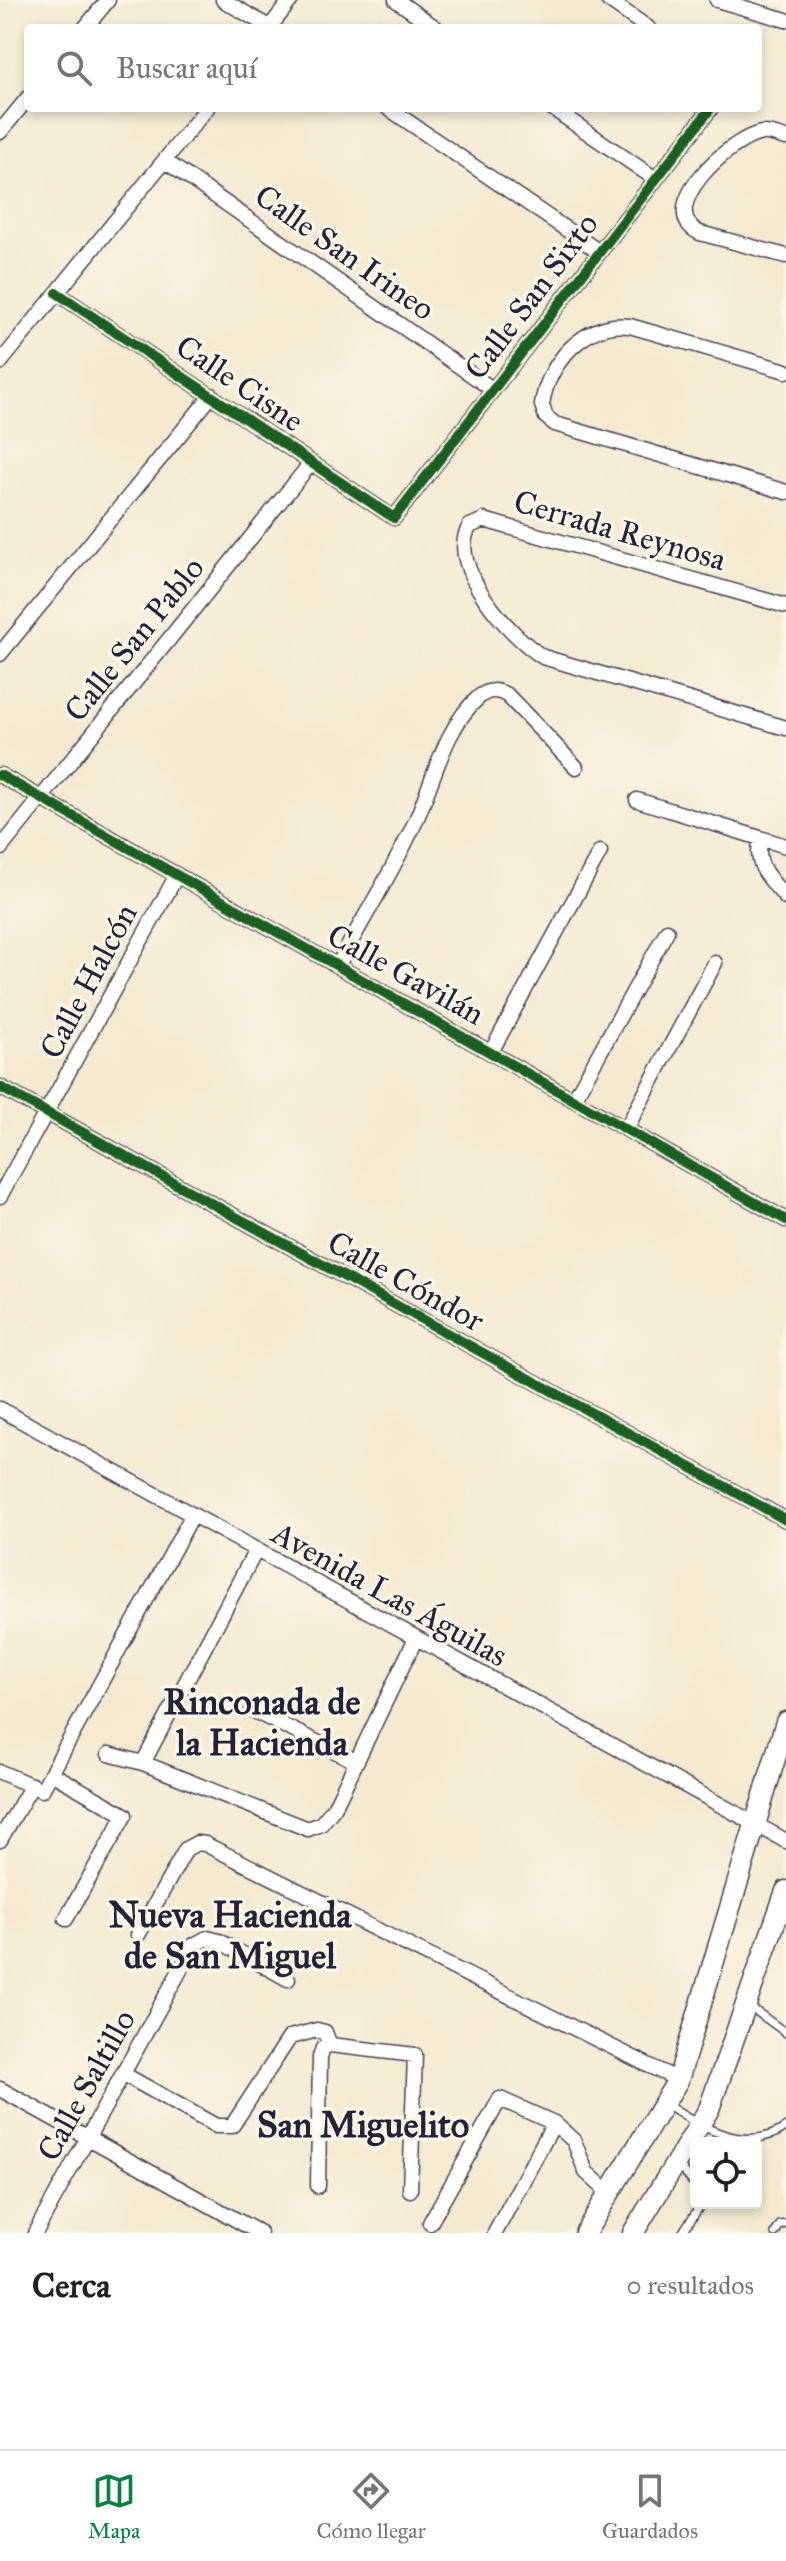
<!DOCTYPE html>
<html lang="es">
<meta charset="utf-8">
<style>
:root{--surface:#fff;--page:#f6f6f6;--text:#202124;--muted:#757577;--line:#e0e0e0;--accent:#0b8043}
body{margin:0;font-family:"IM FELL Great Primer",serif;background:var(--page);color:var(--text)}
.controls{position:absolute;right:24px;bottom:24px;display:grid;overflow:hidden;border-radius:8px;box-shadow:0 4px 12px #0003}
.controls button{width:72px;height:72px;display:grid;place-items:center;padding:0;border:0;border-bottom:2px solid var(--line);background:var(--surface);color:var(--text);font:40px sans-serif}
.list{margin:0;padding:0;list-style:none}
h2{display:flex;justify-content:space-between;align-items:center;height:104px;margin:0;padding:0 32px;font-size:34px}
h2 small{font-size:26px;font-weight:400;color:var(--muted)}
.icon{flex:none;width:44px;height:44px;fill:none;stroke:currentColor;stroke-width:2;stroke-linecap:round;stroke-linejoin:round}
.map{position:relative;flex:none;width:786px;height:2233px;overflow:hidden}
.search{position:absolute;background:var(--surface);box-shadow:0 4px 12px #0003;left:24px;right:24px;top:24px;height:88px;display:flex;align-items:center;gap:20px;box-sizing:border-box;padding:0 28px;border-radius:8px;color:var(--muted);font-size:30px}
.sheet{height:216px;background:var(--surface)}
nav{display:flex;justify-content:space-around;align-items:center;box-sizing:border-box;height:112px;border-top:2px solid var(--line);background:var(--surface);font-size:22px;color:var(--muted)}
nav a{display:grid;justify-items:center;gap:4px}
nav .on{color:var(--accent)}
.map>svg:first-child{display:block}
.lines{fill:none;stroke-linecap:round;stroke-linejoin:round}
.lane-casing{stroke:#424052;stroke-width:10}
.street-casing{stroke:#424052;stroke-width:17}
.secondary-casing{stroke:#424052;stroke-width:23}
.lane{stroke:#fff;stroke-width:7}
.street{stroke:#fff;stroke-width:14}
.secondary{stroke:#fff;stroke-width:20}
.cycleway-casing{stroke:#fcf5e5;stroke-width:15}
.cycleway{stroke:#1b5e20;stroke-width:10}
.labels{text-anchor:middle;stroke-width:7;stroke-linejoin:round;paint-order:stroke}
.street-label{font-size:32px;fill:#22223b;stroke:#fcf5e5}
.quarter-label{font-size:36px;font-weight:bold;fill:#22223b;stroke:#fcf5e5}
</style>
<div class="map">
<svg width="786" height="2233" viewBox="0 0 786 2233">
<rect width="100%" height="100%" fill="#fcf5e5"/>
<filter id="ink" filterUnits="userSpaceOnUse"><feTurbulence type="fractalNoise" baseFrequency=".0125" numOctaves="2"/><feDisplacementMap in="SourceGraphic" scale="16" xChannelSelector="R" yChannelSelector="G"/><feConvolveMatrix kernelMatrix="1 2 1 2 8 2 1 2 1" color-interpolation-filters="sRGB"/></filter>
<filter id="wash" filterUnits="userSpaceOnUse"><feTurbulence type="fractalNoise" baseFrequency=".006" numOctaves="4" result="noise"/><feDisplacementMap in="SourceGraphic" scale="32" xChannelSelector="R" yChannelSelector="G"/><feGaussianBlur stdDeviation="1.8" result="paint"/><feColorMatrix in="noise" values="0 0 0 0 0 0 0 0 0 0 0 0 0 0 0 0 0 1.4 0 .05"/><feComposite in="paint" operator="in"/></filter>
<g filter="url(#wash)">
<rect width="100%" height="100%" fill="#f4ead1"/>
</g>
<g filter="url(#ink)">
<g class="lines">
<defs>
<path id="lane" d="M749,2006l37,27
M667,2105c34,23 81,49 119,22
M678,2164l18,23
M682,2233l20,-30
M775,2233l5,-8 6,-1"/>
<path id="street" d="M223,0l48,28
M396,0l40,28
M608,0l40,28
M717,0l69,20
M85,28l23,-28
M269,28l22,-28
M388,108l210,143
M552,108l102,70
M0,132l28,-34
M786,138c-8,-2 -17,-6 -24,-5 -32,5 -110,77 -62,100l86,23
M165,161l327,228
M57,293l337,225 317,-410
M0,363l207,-255
M786,371l-156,-45c-44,-6 -83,37 -88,79l4,12 9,7 231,68
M786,606l-302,-86 -14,6c-26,39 42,112 73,131l243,71
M0,654l212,-259
M0,775l786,445
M637,800l149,46
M761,839c-8,26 9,40 25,59
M0,849l311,-386
M338,965c24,-45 52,-89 74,-136 20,-41 31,-101 67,-132 10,-8 18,-7 28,-2l69,72
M491,1052l109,-200
M0,1087l786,433
M574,1099l93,-168
M626,1129l89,-166
M0,1196l177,-321
M0,1409l786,432
M252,1710l103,51
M109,1754l34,9 165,66 13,-5 13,-16 81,-168
M143,1763l112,-211
M0,1772l42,18 150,-274
M51,1773l74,42 -59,104
M0,1840l32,-55
M138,1935l48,-86 11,-6 8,1 473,236
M125,2075l91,51h16l58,-89 27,-7 8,2 5,13
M0,2089l260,144
M318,2186l2,-129 3,-9 7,-3 85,10 -5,135
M430,2223l70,-124 54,24 20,18 12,31 23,21
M35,2233l159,-288 13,-7 12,3 69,38
M495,2233l59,-110"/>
<path id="secondary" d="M585,2233l93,-153 108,-358
M633,2233l76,-124 77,-218"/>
</defs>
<use href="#lane" class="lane-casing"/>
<use href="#street" class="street-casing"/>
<use href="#secondary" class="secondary-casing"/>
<use href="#lane" class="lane"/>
<use href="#street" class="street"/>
<use href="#secondary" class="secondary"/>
<defs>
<path id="cycleway" d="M57,293l337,225 317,-410
M0,775l786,445
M0,1087l786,433"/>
</defs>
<use href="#cycleway" class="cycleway-casing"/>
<use href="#cycleway" class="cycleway"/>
</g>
</g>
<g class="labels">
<g class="street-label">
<text transform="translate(345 252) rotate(35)" y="11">Calle San Irineo</text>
<text transform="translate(531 296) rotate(-53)" y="11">Calle San Sixto</text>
<text transform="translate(240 383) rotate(34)" y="11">Calle Cisne</text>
<text transform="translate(620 530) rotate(16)" y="11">Cerrada Reynosa</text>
<text transform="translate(134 639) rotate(-51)" y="11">Calle San Pablo</text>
<text transform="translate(406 974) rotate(29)" y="11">Calle Gavilán</text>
<text transform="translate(88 981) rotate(-62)" y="11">Calle Halcón</text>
<text transform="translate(406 1281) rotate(29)" y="11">Calle Cóndor</text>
<text transform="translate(390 1594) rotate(29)" y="11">Avenida Las Águilas</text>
<text transform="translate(86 2085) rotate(-61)" y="11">Calle Saltillo</text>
</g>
<g class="quarter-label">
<text x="262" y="1714">Rinconada de<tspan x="262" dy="41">la Hacienda</tspan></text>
<text x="230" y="1927">Nueva Hacienda<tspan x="230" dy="41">de San Miguel</tspan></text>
<text x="363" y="2137">San Miguelito</text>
</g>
</g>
</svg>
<div class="controls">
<button><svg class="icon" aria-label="locate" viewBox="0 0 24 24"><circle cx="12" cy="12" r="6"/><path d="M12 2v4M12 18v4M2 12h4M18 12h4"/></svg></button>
</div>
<div class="search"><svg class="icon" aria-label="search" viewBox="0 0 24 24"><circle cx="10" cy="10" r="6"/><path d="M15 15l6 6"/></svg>Buscar aquí</div>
</div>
<section class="sheet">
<h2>Cerca<small>0 resultados</small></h2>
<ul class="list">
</ul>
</section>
<nav>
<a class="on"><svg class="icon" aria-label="map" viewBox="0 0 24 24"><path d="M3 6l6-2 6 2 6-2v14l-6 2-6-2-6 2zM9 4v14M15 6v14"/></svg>Mapa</a>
<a><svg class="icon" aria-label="directions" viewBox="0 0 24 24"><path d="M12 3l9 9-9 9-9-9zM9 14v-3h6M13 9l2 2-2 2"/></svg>Cómo llegar</a>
<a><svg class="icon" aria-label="saved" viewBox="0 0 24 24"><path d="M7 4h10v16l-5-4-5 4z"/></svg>Guardados</a>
</nav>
